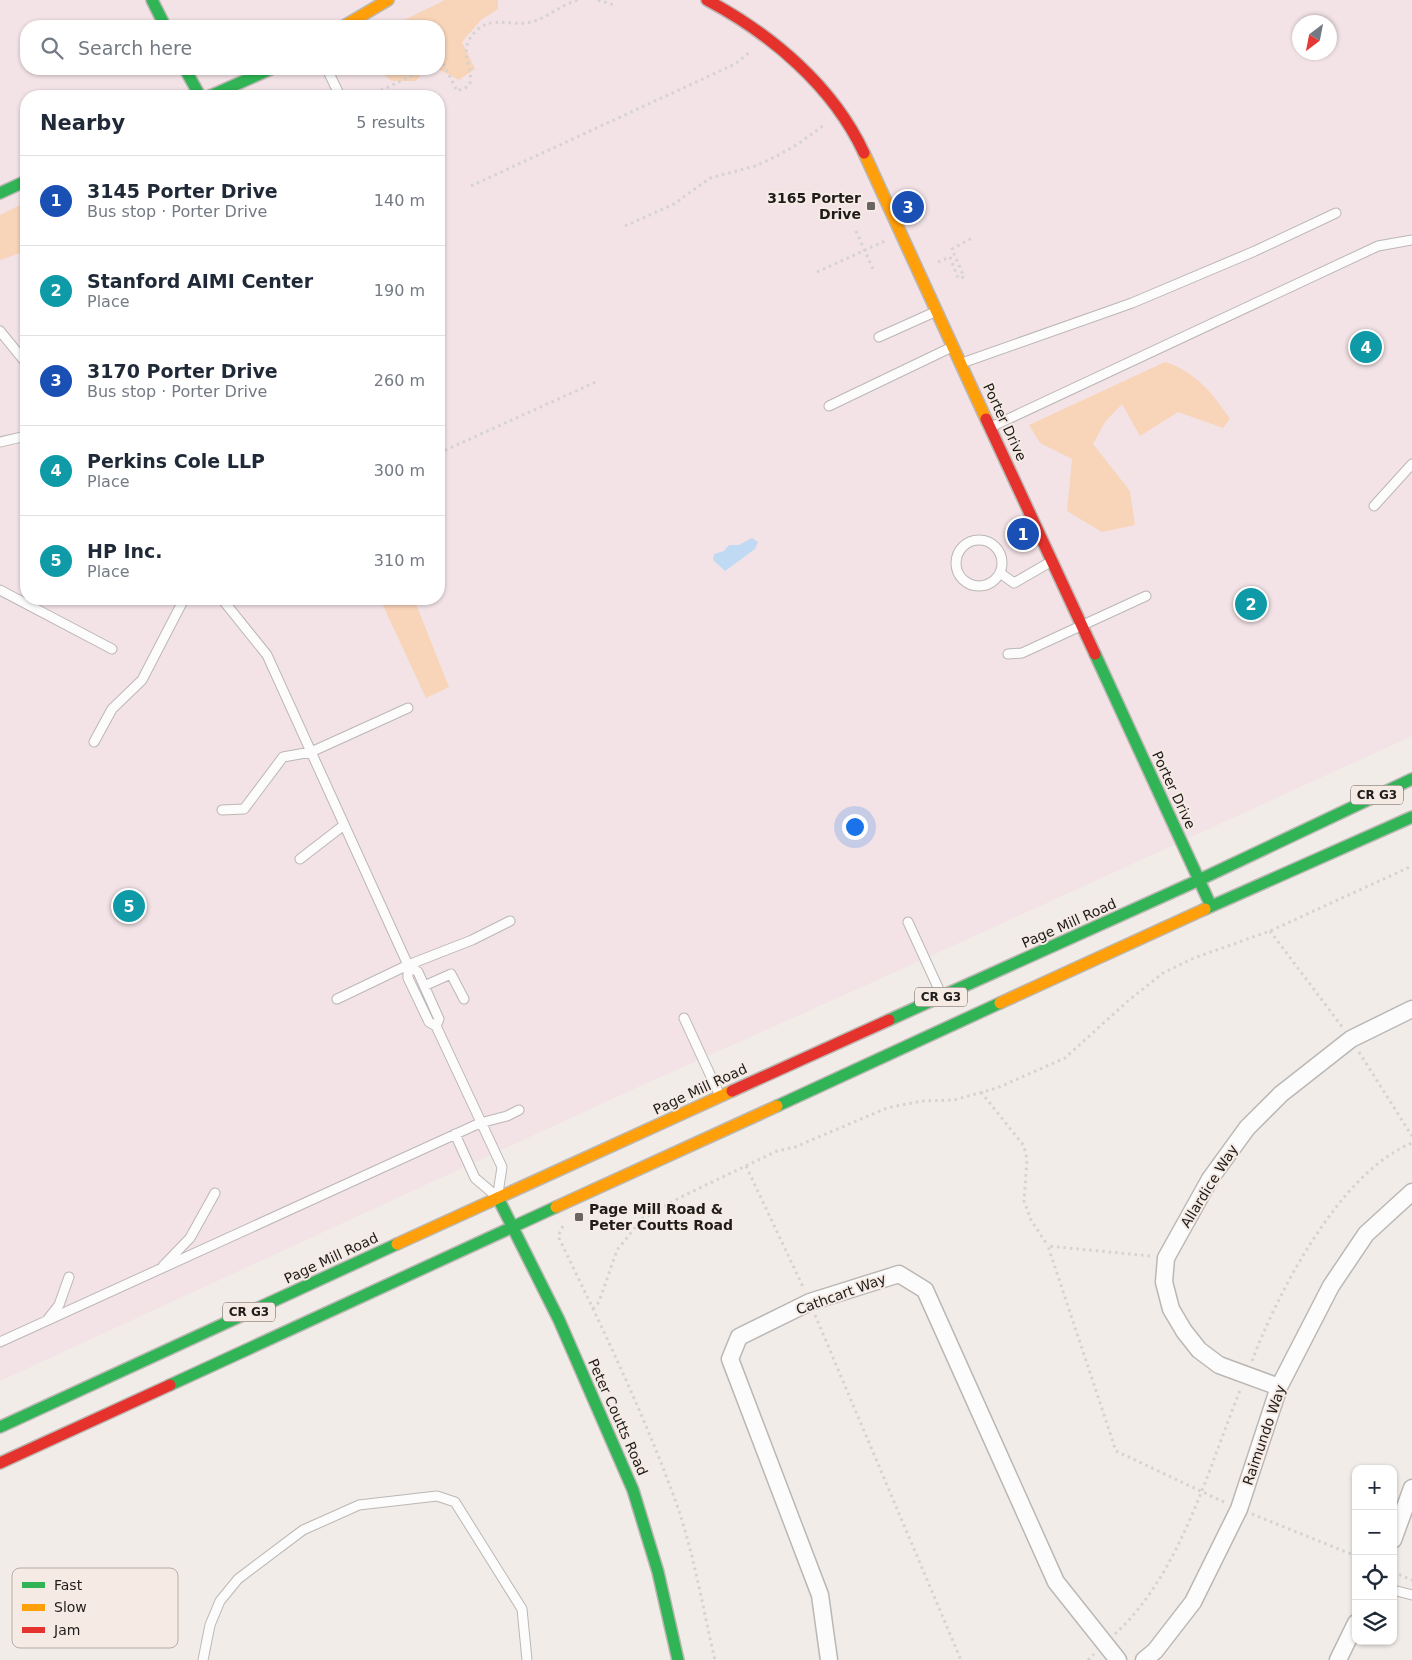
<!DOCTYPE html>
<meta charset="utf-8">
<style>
:root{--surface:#fff;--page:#f2f2f3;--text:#1f2937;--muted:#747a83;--line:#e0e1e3;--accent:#ea580c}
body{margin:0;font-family:"DejaVu Sans",sans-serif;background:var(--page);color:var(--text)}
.controls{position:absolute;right:15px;bottom:15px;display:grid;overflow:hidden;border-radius:10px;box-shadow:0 1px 4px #0004}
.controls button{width:45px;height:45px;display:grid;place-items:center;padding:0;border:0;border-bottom:1px solid var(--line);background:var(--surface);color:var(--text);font:25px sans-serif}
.compass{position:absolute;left:1292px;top:15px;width:45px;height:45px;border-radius:50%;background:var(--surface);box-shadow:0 1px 4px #0004;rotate:212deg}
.you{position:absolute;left:854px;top:826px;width:18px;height:18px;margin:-12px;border:4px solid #fff;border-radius:50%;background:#1a73e8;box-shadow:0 0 0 8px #1a73e833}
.badge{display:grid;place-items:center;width:32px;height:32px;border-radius:50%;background:var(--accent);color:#fff;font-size:16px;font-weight:700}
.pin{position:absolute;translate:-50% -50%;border:2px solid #fff;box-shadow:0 1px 5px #0006}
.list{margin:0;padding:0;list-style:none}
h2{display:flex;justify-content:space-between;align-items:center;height:65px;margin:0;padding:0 20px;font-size:21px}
h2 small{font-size:16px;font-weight:400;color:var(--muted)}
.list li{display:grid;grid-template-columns:32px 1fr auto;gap:15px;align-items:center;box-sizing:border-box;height:90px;padding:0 20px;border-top:1px solid var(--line)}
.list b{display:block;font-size:19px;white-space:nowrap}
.list p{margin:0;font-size:16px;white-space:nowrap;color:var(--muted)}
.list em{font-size:16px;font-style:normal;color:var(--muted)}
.icon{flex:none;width:28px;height:28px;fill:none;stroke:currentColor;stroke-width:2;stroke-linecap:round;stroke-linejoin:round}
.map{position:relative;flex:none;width:1412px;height:1660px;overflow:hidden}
.search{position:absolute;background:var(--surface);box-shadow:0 1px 4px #0004;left:20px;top:20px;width:425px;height:55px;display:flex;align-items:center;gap:12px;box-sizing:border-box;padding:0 18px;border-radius:20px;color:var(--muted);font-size:19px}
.panel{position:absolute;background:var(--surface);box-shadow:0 1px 4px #0004;left:20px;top:90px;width:425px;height:515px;border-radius:20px}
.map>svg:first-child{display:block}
.commercial{fill:#f3e3e6;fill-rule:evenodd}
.green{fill:#f8d4b9}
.water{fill:#c1daf3}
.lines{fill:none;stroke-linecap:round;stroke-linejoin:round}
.lane-casing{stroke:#bbb7b4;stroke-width:11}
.street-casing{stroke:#bbb7b4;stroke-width:19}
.fast-casing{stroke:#bbb7b4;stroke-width:14}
.slow-casing{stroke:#bbb7b4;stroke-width:14}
.jam-casing{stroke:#bbb7b4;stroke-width:14}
.path{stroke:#d5d3d2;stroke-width:3;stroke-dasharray:2.5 4;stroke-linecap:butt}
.lane{stroke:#fdfcfc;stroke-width:9}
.street{stroke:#fdfcfc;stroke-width:16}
.fast{stroke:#30b455;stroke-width:11}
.slow{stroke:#ff9f0a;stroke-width:11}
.jam{stroke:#e5322d;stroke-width:11}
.poi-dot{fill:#696562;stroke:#f5ebe4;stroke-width:2}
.labels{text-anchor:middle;stroke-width:4;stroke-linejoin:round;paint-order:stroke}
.shield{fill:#f5ebe4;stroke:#605a57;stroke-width:1}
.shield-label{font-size:12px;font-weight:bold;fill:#201c1a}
.poi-label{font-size:14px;font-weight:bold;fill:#201c1a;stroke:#f5ebe4;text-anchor:end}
.street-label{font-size:14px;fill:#201c1a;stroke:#f5ebe4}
.key{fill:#f5ebe4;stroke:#b5ada7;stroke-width:1}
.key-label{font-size:14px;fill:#201c1a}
</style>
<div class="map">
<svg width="1412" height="1660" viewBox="0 0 1412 1660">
<rect width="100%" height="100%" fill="#f1ece8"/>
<path class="commercial" d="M0,0h1412v736l-510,233 -277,124 -625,288zM1300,22h30v30h-30zM26,26h413v43h-413zM26,96h413v503h-413z"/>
<path class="green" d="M445,0h53v9l-17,11 -19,22 13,27 -16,11 -21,-11 1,-43h-47z
M379,69h46l-9,12h-25z
M26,202v49l-26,9v-45z
M1165,362c30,9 48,32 65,57l-7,9 -45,-16 -38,24 -18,-32 -17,18 -12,22 37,47 5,34 -33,7 -35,-21 5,-52 -32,-16 -11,-18z
M380,599h34l35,88 -23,11z"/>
<path class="water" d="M752,538l6,4 -3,7 -30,22 -12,-11 1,-6 10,-3 5,-6h10z"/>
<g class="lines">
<defs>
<path id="lane" d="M327,69l13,27
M0,331l26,32
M879,337l58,-26
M962,363l170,-60 123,-52 81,-38
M829,406l123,-59
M991,427l387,-181 34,-6
M0,442l26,-6
M1374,506l38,-42
M956 563a23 23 0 1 1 46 0a23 23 0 1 1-46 0Z
M1000,573l14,10 38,-22
M0,590l112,59
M222,599l45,56 141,310v13l21,44 7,4 66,141 -4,26
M1008,654l14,-1 124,-57
M94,742l18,-33 30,-29 42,-81
M222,810l22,-1 39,-52 28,-5 97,-44
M300,859l44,-34
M908,922l33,72
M408,965l10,7 21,47 -3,7
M424,986l27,-12 13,25
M337,999l71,-34 64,-25 38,-19
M684,1018l35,76
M455,1134l20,44 21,18
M163,1266l27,-28 25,-45
M48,1319l11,-14 10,-28
M0,1342l480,-219 27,-7 12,-6
M1393,1590l19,5
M203,1660l7,-35 10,-24 18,-22 65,-49 56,-25 78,-9 18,6 67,107 5,51"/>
<path id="street" d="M1279,1387l-60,-22 -20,-15 -15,-19 -13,-22 -7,-27 2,-24 44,-79 37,-51 34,-34 70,-55 61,-30
M1393,1540l19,-52
M829,1660l-9,-65 -90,-236 9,-22 71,-35 89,-28 26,16 131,292 62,78
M1144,1660l11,-9 38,-49 46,-93 40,-122 52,-101 35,-52 46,-42
M1338,1660l18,-37"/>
<path id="fast" d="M152,0l13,26
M185,69l15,27
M210,96l61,-27
M0,193l26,-12
M1095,654l116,252
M1205,909l207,-92
M889,1020l310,-140 213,-101
M777,1106l223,-103
M498,1198l61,122 74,170 25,82 20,88
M170,1385l386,-178
M0,1427l397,-183"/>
<path id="slow" d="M344,26l44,-26
M864,153l122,266
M1000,1003l205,-94
M556,1207l221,-101
M397,1244l335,-153"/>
<path id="jam" d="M707,0c64,34 126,86 157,153
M986,419l109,235
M732,1091l157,-71
M0,1463l170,-78"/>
</defs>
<use href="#lane" class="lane-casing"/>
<use href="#street" class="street-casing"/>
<use href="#fast" class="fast-casing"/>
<use href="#slow" class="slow-casing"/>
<use href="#jam" class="jam-casing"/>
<path class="path" d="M598,0l16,5
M439,63l3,-2 15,30c5,-2 11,-3 13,-8 4,-15 -14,-31 5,-51 15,-16 33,-7 51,-9 19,-2 34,-19 53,-23
M369,96l57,-27
M471,186l264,-122 16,-13
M625,226l49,-22 36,-26 45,-12 20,-9 23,-13 26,-19
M856,231l17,38
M938,262l12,-5 8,21 6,-1 -12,-28 20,-11
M817,272l68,-31
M439,453l159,-72
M1270,931l73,97
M1359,1052l53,84
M981,1092l43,54 3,13 -3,42 7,19 17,26
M746,1166l58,123
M563,1226l-5,10c41,85 82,169 115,258 20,53 29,111 42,166
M1150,1256l-102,-10 68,205 110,52
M593,1309l6,-7 18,-52 26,-32 42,-23 92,-44 18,-4 92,-39 35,-7 32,-1 43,-12 68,-30 64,-58 34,-27 31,-15 76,-27 142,-65
M815,1315l146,345
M1252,1361c26,-69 88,-189 160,-218
M1252,1514l104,42
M1393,1572l19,8
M1115,1634c66,-61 93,-165 126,-246
M1088,1660l6,-6"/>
<use href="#lane" class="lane"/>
<use href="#street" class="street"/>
<use href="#fast" class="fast"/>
<use href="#slow" class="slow"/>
<use href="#jam" class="jam"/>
</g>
<g class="poi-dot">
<rect x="866" y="201" width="10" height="10" rx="2.5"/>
<rect x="574" y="1212" width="10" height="10" rx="2.5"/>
</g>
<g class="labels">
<g class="shield">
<rect x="1351" y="785.5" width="52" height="19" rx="4"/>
<rect x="915" y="987.5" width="52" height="19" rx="4"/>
<rect x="223" y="1302.5" width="52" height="19" rx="4"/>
</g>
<g class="shield-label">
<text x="1377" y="799">CR G3</text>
<text x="941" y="1001">CR G3</text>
<text x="249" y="1316">CR G3</text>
</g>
<g class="poi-label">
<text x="861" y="203">3165 Porter<tspan x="861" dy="16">Drive</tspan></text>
<text x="589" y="1214" text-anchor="start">Page Mill Road &amp;<tspan x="589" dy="16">Peter Coutts Road</tspan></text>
</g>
<g class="street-label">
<text transform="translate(1005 422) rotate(65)" y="5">Porter Drive</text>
<text transform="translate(1174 790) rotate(65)" y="5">Porter Drive</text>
<text transform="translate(1069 923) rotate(-24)" y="5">Page Mill Road</text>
<text transform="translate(700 1089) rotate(-25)" y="5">Page Mill Road</text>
<text transform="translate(1209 1186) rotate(-58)" y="5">Allardice Way</text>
<text transform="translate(331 1258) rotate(-25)" y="5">Page Mill Road</text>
<text transform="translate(841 1294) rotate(-20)" y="5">Cathcart Way</text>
<text transform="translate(618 1417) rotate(66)" y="5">Peter Coutts Road</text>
<text transform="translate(1264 1435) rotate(-71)" y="5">Raimundo Way</text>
</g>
</g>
<rect x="12" y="1568" width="166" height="80" rx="8" class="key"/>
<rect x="22" y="1582" width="23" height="6" fill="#30b455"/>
<rect x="22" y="1604" width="23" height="7" fill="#ff9f0a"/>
<rect x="22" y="1627" width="23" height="6" fill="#e5322d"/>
<g class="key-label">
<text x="54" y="1590">Fast</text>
<text x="54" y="1612">Slow</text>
<text x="54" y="1635">Jam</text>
</g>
</svg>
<div class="controls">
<button>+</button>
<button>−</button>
<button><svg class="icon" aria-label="locate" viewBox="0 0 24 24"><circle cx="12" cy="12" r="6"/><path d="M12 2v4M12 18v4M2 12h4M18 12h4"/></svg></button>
<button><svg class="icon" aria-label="layers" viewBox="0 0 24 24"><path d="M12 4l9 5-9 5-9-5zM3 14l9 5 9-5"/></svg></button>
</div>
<svg class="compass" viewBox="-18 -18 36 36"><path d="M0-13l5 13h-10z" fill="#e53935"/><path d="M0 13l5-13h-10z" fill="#747a83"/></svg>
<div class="you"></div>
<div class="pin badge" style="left:1023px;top:534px;background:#1a4fb4">1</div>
<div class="pin badge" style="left:1251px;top:604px;background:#0f9aa8">2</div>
<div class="pin badge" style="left:908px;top:207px;background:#1a4fb4">3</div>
<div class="pin badge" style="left:1366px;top:347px;background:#0f9aa8">4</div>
<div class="pin badge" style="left:129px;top:906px;background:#0f9aa8">5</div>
<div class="search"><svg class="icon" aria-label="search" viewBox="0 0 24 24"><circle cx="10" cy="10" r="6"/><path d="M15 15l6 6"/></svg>Search here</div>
<section class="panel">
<h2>Nearby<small>5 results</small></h2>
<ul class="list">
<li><span class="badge" style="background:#1a4fb4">1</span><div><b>3145 Porter Drive</b><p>Bus stop · Porter Drive</p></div><em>140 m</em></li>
<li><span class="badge" style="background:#0f9aa8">2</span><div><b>Stanford AIMI Center</b><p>Place</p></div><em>190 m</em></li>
<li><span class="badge" style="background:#1a4fb4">3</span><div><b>3170 Porter Drive</b><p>Bus stop · Porter Drive</p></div><em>260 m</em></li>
<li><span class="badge" style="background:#0f9aa8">4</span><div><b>Perkins Cole LLP</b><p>Place</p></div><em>300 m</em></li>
<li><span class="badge" style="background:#0f9aa8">5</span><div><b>HP Inc.</b><p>Place</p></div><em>310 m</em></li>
</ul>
</section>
</div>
